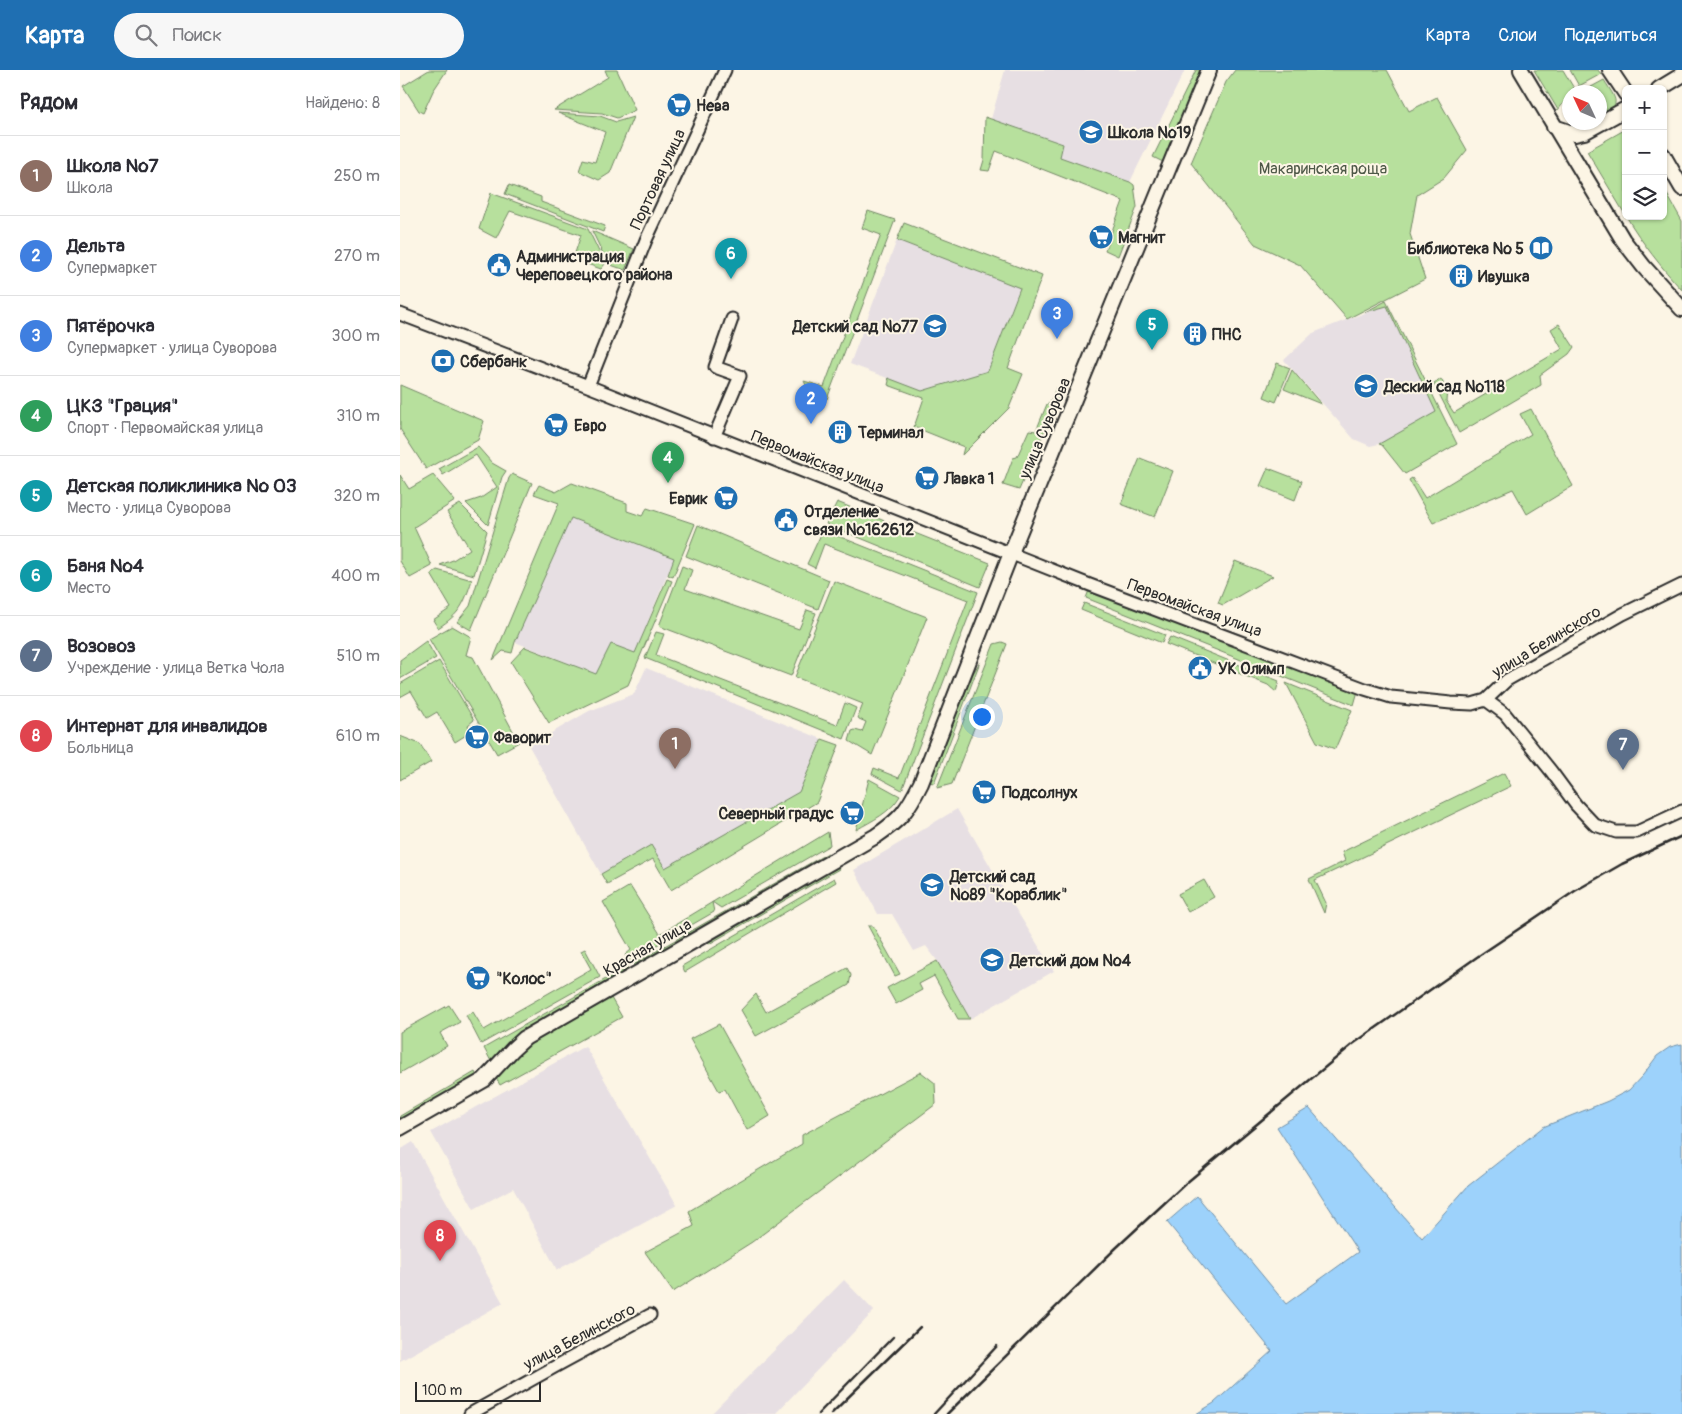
<!DOCTYPE html>
<html lang="ru">
<meta charset="utf-8">
<style>
:root{--surface:#fff;--page:#f7f7f7;--text:#2b2b33;--muted:#7c7c81;--line:#e1e1e2;--accent:#1f6fb2}
body{margin:0;font-family:Pangolin,sans-serif;background:var(--page);color:var(--text)}
.controls{position:absolute;right:15px;top:15px;display:grid;overflow:hidden;border-radius:8px;box-shadow:0 1px 4px #0004}
.controls button{width:45px;height:45px;display:grid;place-items:center;padding:0;border:0;border-bottom:1px solid var(--line);background:var(--surface);color:var(--text);font:25px sans-serif}
.compass{position:absolute;left:1162px;top:15px;width:45px;height:45px;border-radius:50%;background:var(--surface);box-shadow:0 1px 4px #0004;rotate:314deg}
.scale{position:absolute;left:15px;bottom:12px;width:126px;box-sizing:border-box;padding-left:5px;border:2px solid #2b2b2b;border-top:0;font-size:14px;line-height:18px;white-space:nowrap;color:#2b2b2b;-webkit-text-stroke:4px #fcf5e5;paint-order:stroke}
.you{position:absolute;left:581px;top:646px;width:18px;height:18px;margin:-12px;border:4px solid #fff;border-radius:50%;background:#1a73e8;box-shadow:0 0 0 8px #1a73e833}
.badge{display:grid;place-items:center;width:32px;height:32px;border-radius:50%;background:var(--accent);color:#fff;font-size:16px;font-weight:700}
.pin{position:absolute;translate:-50% -41px;filter:drop-shadow(0 1px 2px #0008)}
.pin::after{content:'';position:absolute;top:26px;width:18px;height:15px;background:inherit;clip-path:polygon(0 0,100% 0,50% 100%)}
.list{margin:0;padding:0;list-style:none}
h2{display:flex;justify-content:space-between;align-items:center;height:65px;margin:0;padding:0 20px;font-size:21px}
h2 small{font-size:16px;font-weight:400;color:var(--muted)}
.list li{display:grid;grid-template-columns:32px 1fr auto;gap:15px;align-items:center;box-sizing:border-box;height:80px;padding:0 20px;border-top:1px solid var(--line)}
.list b{display:block;font-size:19px;white-space:nowrap}
.list p{margin:0;font-size:16px;white-space:nowrap;color:var(--muted)}
.list em{font-size:16px;font-style:normal;color:var(--muted)}
.icon{flex:none;width:28px;height:28px;fill:none;stroke:currentColor;stroke-width:2;stroke-linecap:round;stroke-linejoin:round}
.map{position:relative;flex:none;width:1282px;height:1344px;overflow:hidden}
header{display:flex;align-items:center;gap:30px;box-sizing:border-box;height:70px;padding:0 25px;background:var(--accent);color:#fff}
header strong{font-size:24px}
nav{display:flex;gap:28px;margin-inline-start:auto;font-size:18px}
.search{width:350px;height:45px;background:var(--page);display:flex;align-items:center;gap:12px;box-sizing:border-box;padding:0 18px;border-radius:28px;color:var(--muted);font-size:19px}
main{display:flex}
aside{flex:1;background:var(--surface)}
.map>svg:first-child{display:block}
.built{fill:#e7dfe3}
.green{fill:#b7e09d;stroke:#718664}
.water{fill:#9dd2fb;stroke:#6f8fa8}
.lines{fill:none;stroke-linecap:round;stroke-linejoin:round}
.minor-casing{stroke:#2b2b2b;stroke-width:15}
.major-casing{stroke:#2b2b2b;stroke-width:18}
.minor{stroke:#fcf5e5;stroke-width:11}
.major{stroke:#fcf5e5;stroke-width:14}
.rail{stroke:#2b2b2b;stroke-width:2.5}
.labels{text-anchor:middle;stroke-width:4;stroke-linejoin:round;paint-order:stroke}
.poi-label{font-size:16px;font-weight:bold;fill:#2b2b2b;stroke:#fcf5e5;text-anchor:start}
.park-label{font-size:16px;fill:#4e5848;stroke:#fcf5e5}
.street-label{font-size:16px;fill:#2b2b2b;stroke:#fcf5e5}
</style>
<header>
<strong>Карта</strong>
<div class="search"><svg class="icon" aria-label="search" viewBox="0 0 24 24"><circle cx="10" cy="10" r="6"/><path d="M15 15l6 6"/></svg>Поиск</div>
<nav><a>Карта</a><a>Слои</a><a>Поделиться</a></nav>
</header>
<main>
<aside>
<h2>Рядом<small>Найдено: 8</small></h2>
<ul class="list">
<li><span class="badge" style="background:#8d6e63">1</span><div><b>Школа №7</b><p>Школа</p></div><em>250 m</em></li>
<li><span class="badge" style="background:#3f7fe0">2</span><div><b>Дельта</b><p>Супермаркет</p></div><em>270 m</em></li>
<li><span class="badge" style="background:#3f7fe0">3</span><div><b>Пятёрочка</b><p>Супермаркет · улица Суворова</p></div><em>300 m</em></li>
<li><span class="badge" style="background:#2e9e5b">4</span><div><b>ЦКЗ &quot;Грация&quot;</b><p>Спорт · Первомайская улица</p></div><em>310 m</em></li>
<li><span class="badge" style="background:#0f9aa8">5</span><div><b>Детская поликлиника № 03</b><p>Место · улица Суворова</p></div><em>320 m</em></li>
<li><span class="badge" style="background:#0f9aa8">6</span><div><b>Баня №4</b><p>Место</p></div><em>400 m</em></li>
<li><span class="badge" style="background:#5c6f8a">7</span><div><b>Возовоз</b><p>Учреждение · улица Ветка Чола</p></div><em>510 m</em></li>
<li><span class="badge" style="background:#e0444e">8</span><div><b>Интернат для инвалидов</b><p>Больница</p></div><em>610 m</em></li>
</ul>
</aside>
<div class="map">
<svg width="1282" height="1344" viewBox="0 0 1282 1344">
<rect width="100%" height="100%" fill="#fcf5e5"/>
<filter id="ink" filterUnits="userSpaceOnUse"><feTurbulence type="fractalNoise" baseFrequency=".02" numOctaves="2"/><feDisplacementMap in="SourceGraphic" scale="10" xChannelSelector="R" yChannelSelector="G"/><feConvolveMatrix kernelMatrix="1 2 1 2 8 2 1 2 1" color-interpolation-filters="sRGB"/></filter>
<g filter="url(#ink)">
<path class="built" d="M605,0h180l-55,112 -70,-25 3,-13 -72,-25z
M497,170l123,47 -32,84 -66,20 -72,-27z
M986,235l51,107 -58,32 -9,2 -16,-7 -70,-79 29,-27 33,-13z
M171,448l103,40 -39,95 -39,21 -81,-32z
M246,598l176,71 -23,53 -134,77 -14,-23 -50,28 -72,-128 60,-35 45,-17z
M557,739l53,91 44,71 -84,48 -34,-60 -10,-13 -12,5 -22,-37h-14l-24,-44z
M185,976l92,159 -120,65 -44,-82 -39,21 -43,-77z
M13,1072l90,161 -103,58v-211z
M444,1210l30,31 -99,103h-64z"/>
<path class="green" d="M29,0h18l-14,21 -10,22 -4,-2 -16,-25z
M205,0h12l18,40 -18,8 -15,-5 -48,-3 54,-33z
M796,0h7l-40,92 -10,-5z
M835,0h152l22,41 28,-14 30,53 -23,28 -27,17 -7,39 15,45 -78,40 -47,-54 -45,-21 -64,-81 35,-81z
M1134,0h29l12,20 -2,2h-3l-1,4 -11,14z
M1170,0h28l3,4 -22,12z
M1204,10c13,21 18,23 -4,39v-27h-18z
M158,43l42,3 16,6 17,-5 -23,56 -11,7 -20,-9 4,-12 12,3 10,-30z
M585,47l78,27 -3,13 70,25 4,3 3,22 -19,49 -13,-6 18,-49 -127,-50 -7,20 -8,-1 3,-10z
M1226,59v87l-39,-65z
M109,115l32,12v5l64,24 -2,6 -98,-38z
M1263,117l19,34v69c-21,-23 -40,-47 -56,-74h37z
M91,123l97,36 17,35 -4,5 -28,-10 8,-24 -71,-24 -14,27 -17,-9z
M468,141l27,9 -68,179 -17,-6 -6,-12 20,6 57,-152 -19,-7z
M504,153l138,53 -34,92 15,6 -14,34 -47,47 2,-8 -50,-20 10,-29 -36,-13 1,-4 -1,-3 34,13 66,-20 32,-83 -123,-48z
M192,161l42,18 -9,21 -17,-6z
M986,231l71,143 -52,30 -23,-29 -3,-1 57,-32 -49,-106 -22,6z
M1159,254l15,23 -5,7 -29,21 1,10 -82,48 -25,-49 7,-5 6,11 -1,11 8,12 108,-64 -11,-20z
M877,293l13,5 -14,34 -12,-5z
M892,300l29,34 -37,-15z
M0,315l84,36 -6,19 -52,29 -26,-40z
M656,318l6,2 -43,100 -16,-5 10,-27 4,-1 12,-27 7,1 11,-27 3,-1z
M1131,339l42,77 -46,28 -14,-25 -80,34 -24,-43 3,-2 13,20 106,-64 -11,-20z
M78,377l14,16 14,8 -4,6 -14,48 -22,-22 15,-5 16,-11 -21,-32 -33,20 -4,-6z
M740,388l33,13 -18,46 -34,-13z
M868,398l34,13 -7,19 -35,-14z
M112,404l20,9 -61,147 -14,-8 13,-16 39,-128z
M0,405l9,14 24,-14 22,26 -41,26 18,39 -22,12 -10,-17z
M172,413l55,20v8l15,5 5,-8 48,16 -22,53 -5,-2 6,-17 -103,-40 -56,124 -3,11 -9,-2 -10,9 66,-157 -25,-9 5,-9 17,7z
M437,432l153,61 -10,24 -154,-63z
M60,434l27,27 -13,44 -34,-10 13,-5 17,-11 -23,-37z
M298,455l131,55 -11,29 -132,-53z
M423,460l155,62 -76,198 -30,-16 2,-6 25,10 69,-178 -144,-56 -9,24 -8,-4z
M835,491l38,15 -50,29 -5,-2z
M282,496l10,4 -7,19 114,40 8,-19 9,3 -25,63 -132,-50z
M37,500l35,10c-8,24 -12,34 -34,48l-5,-8 18,-12 -20,-34z
M267,509l5,2 -44,104 -79,38 -38,-61 14,-15 71,27 15,-30 24,9z
M434,511l93,36 -55,138 -23,-14 3,-10 3,-1 7,2 4,-10 -7,-3 -1,-2 5,-13 -68,-27z
M690,518l268,103 -4,14 -268,-107z
M684,533l81,32 -3,8 -81,-33z
M52,556l19,11 -5,18 7,2 46,85 -22,12 -68,-115z
M256,562l8,2 -8,21 181,70 8,-22 11,5 -12,31 -199,-81z
M770,567l109,44 -3,11 -8,-7 -102,-41z
M26,571l10,17 -36,21v-19z
M602,572l5,2 -55,140 -15,4 57,-144z
M39,591l35,59 -6,5 3,7 -16,10 -18,-30 -10,6 -16,-27 -11,6v-13z
M580,592l-46,121 -5,-1 41,-104z
M886,613l66,27 -17,39 -18,-7z
M0,666l20,8 11,18 -31,18z
M422,669l17,6 -22,57 -146,88 -18,-31 -46,25 -6,-10 50,-29 14,23 134,-76z
M1104,703l7,13 -196,94 11,23 -2,10 -15,-34 36,-18 -3,-9z
M469,709l31,17c-10,17 -27,24 -44,34z
M428,762l2,13 -109,63 -9,-6 2,10 -85,49 -4,-6 6,-5 -28,-48 27,-16 30,48z
M428,783l1,3 -193,113 -3,-5z
M437,795l2,4 -130,75 -2,-4z
M434,808l2,4 -151,90 -3,-6z
M804,810l10,17 -26,15 -10,-18z
M468,856h5l27,48 -5,2z
M185,879l15,28 -119,67 -15,-29 7,-3 11,18 107,-61 -10,-18z
M537,891l33,58h-12l-24,-43 -15,8 3,6 -26,14 -9,-16z
M227,897l3,5 -137,93 -9,-17z
M447,898l4,7 -2,10 -93,51 -15,-26 15,-16 10,18z
M211,928l11,19 -122,68 -4,-7 30,-32z
M49,935l11,17 -20,11 7,13 -47,27v-41z
M319,954l51,92 -23,14 -22,-41 -6,2 -29,-52z
M75,1002l3,6 -78,44v-6z
M521,1002l14,11 1,21 -184,138 -79,50 -28,-40 49,-26 -5,-15 113,-67v-9z"/>
<path class="water" d="M1282,974v370h-486l18,-11 58,-52 -105,-129 30,-26 89,108 72,-52 -81,-125 32,-19 113,130 46,-52 75,-59 65,-26 21,-11 14,-15 14,-19 13,-9z"/>
<g class="lines">
<defs>
<path id="minor" d="M0,244l188,72 502,199 275,104 26,8 60,6 21,1 14,-4 21,-20 116,-66 59,-29
M188,316l58,-146 79,-170
M314,367l26,-61 -25,-9 17,-48
M1086,630l19,14 46,57 25,34 19,20 21,7h21l45,-21
M70,1344l88,-49 92,-50"/>
<path id="major" d="M1121,0l102,170 21,27 38,42
M1210,0l16,24
M1259,19l23,-14
M1154,57l21,7 9,-2 42,-23
M1263,85l19,33
M0,1058l84,-48 29,-31 12,-11 351,-202c25,-17 31,-25 45,-53l92,-235 196,-478"/>
</defs>
<use href="#minor" class="minor-casing"/>
<use href="#major" class="major-casing"/>
<use href="#minor" class="minor"/>
<use href="#major" class="major"/>
<path class="rail" d="M418,1344l75,-77
M431,1344l89,-87
M534,1344l63,-68
M547,1344l169,-166 69,-64 168,-140 124,-87 98,-66 47,-27 60,-28"/>
</g>
</g>
<defs>
<symbol id="supermarket-disc" viewBox="-11 -11 22 22"><circle r="9.5" fill="#1f6fb2" stroke="#fcf5e5"/><path d="M-6-5.5h2.5l.6 2H6L4.5 2H-2.5L-4.4-4H-6ZM-1.5 3.2a1.3 1.3 0 1 0 .1 0ZM3 3.2a1.3 1.3 0 1 0 .1 0Z" fill="#fff"/></symbol>
<symbol id="school-disc" viewBox="-11 -11 22 22"><circle r="9.5" fill="#1f6fb2" stroke="#fcf5e5"/><path d="M0-5L7-2L0 1L-7-2ZM-4 1L0 2.5L4 1V4Q0 6-4 4Z" fill="#fff"/></symbol>
<symbol id="library-disc" viewBox="-11 -11 22 22"><circle r="9.5" fill="#1f6fb2" stroke="#fcf5e5"/><path d="M-6-4Q-3-5.5-.7-3.5V5Q-3 3-6 4ZM6-4Q3-5.5 .7-3.5V5Q3 3 6 4Z" fill="#fff"/></symbol>
<symbol id="civic-disc" viewBox="-11 -11 22 22"><circle r="9.5" fill="#1f6fb2" stroke="#fcf5e5"/><path d="M-.6-6.5H3V-4.5H.6V-3L4-1V1h2V6H-6V1h2V-1L-.6-3ZM-1.2 2.5V6h2.4V2.5Z" fill="#fff"/></symbol>
<symbol id="building-disc" viewBox="-11 -11 22 22"><circle r="9.5" fill="#1f6fb2" stroke="#fcf5e5"/><path d="M-4-6H4V6H1V3H-1V6H-4ZM-2.5-4.3h1.7v1.8h-1.7ZM.8-4.3h1.7v1.8H.8ZM-2.5-1h1.7V.8h-1.7ZM.8-1h1.7V.8H.8Z" fill="#fff"/></symbol>
<symbol id="bank-disc" viewBox="-11 -11 22 22"><circle r="9.5" fill="#1f6fb2" stroke="#fcf5e5"/><path d="M-6-4H6V4H-6ZM0-2.3a2.3 2.3 0 1 0 0 4.6a2.3 2.3 0 1 0 0-4.6Z" fill="#fff"/></symbol>
</defs>
<g fill-rule="evenodd">
<use href="#supermarket-disc" x="265" y="21" width="28" height="28"/>
<use href="#school-disc" x="677" y="48" width="28" height="28"/>
<use href="#supermarket-disc" x="687" y="153" width="28" height="28"/>
<use href="#library-disc" x="1127" y="164" width="28" height="28"/>
<use href="#civic-disc" x="85" y="181" width="28" height="28"/>
<use href="#building-disc" x="1047" y="192" width="28" height="28"/>
<use href="#school-disc" x="521" y="242" width="28" height="28"/>
<use href="#building-disc" x="781" y="250" width="28" height="28"/>
<use href="#bank-disc" x="29" y="277" width="28" height="28"/>
<use href="#school-disc" x="952" y="302" width="28" height="28"/>
<use href="#supermarket-disc" x="142" y="341" width="28" height="28"/>
<use href="#building-disc" x="426" y="348" width="28" height="28"/>
<use href="#supermarket-disc" x="513" y="394" width="28" height="28"/>
<use href="#supermarket-disc" x="312" y="414" width="28" height="28"/>
<use href="#civic-disc" x="372" y="436" width="28" height="28"/>
<use href="#civic-disc" x="786" y="584" width="28" height="28"/>
<use href="#supermarket-disc" x="63" y="653" width="28" height="28"/>
<use href="#supermarket-disc" x="570" y="708" width="28" height="28"/>
<use href="#supermarket-disc" x="438" y="729" width="28" height="28"/>
<use href="#school-disc" x="518" y="801" width="28" height="28"/>
<use href="#school-disc" x="578" y="876" width="28" height="28"/>
<use href="#supermarket-disc" x="64" y="894" width="28" height="28"/>
</g>
<g class="labels">
<g class="poi-label">
<text x="296" y="41">Нева</text>
<text x="708" y="68">Школа №19</text>
<text x="718" y="173">Магнит</text>
<text x="1124" y="184" text-anchor="end">Библиотека № 5</text>
<text x="116" y="192">Администрация<tspan x="116" dy="18">Череповецкого района</tspan></text>
<text x="1078" y="212">Ивушка</text>
<text x="518" y="262" text-anchor="end">Детский сад №77</text>
<text x="812" y="270">ПНС</text>
<text x="60" y="297">Сбербанк</text>
<text x="984" y="322">Деский сад №118</text>
<text x="174" y="361">Евро</text>
<text x="458" y="368">Терминал</text>
<text x="544" y="414">Лавка 1</text>
<text x="308" y="434" text-anchor="end">Еврик</text>
<text x="404" y="447">Отделение<tspan x="404" dy="18">связи №162612</tspan></text>
<text x="818" y="604">УК Олимп</text>
<text x="94" y="673">Фаворит</text>
<text x="602" y="728">Подсолнух</text>
<text x="434" y="749" text-anchor="end">Северный градус</text>
<text x="550" y="812">Детский сад<tspan x="550" dy="18">№89 "Кораблик"</tspan></text>
<text x="610" y="896">Детский дом №4</text>
<text x="96" y="914">"Колос"</text>
</g>
<g class="park-label">
<text x="923" y="104">Макаринская роща</text>
</g>
<g class="street-label">
<text transform="translate(257 109) rotate(-65)" y="6">Портовая улица</text>
<text transform="translate(644 358) rotate(-67)" y="6">улица Суворова</text>
<text transform="translate(418 391) rotate(22)" y="6">Первомайская улица</text>
<text transform="translate(795 537) rotate(20)" y="6">Первомайская улица</text>
<text transform="translate(1146 571) rotate(-31)" y="6">улица Белинского</text>
<text transform="translate(247 877) rotate(-30)" y="6">Красная улица</text>
<text transform="translate(179 1266) rotate(-28)" y="6">улица Белинского</text>
</g>
</g>
</svg>
<div class="controls">
<button>+</button>
<button>−</button>
<button><svg class="icon" aria-label="layers" viewBox="0 0 24 24"><path d="M12 4l9 5-9 5-9-5zM3 14l9 5 9-5"/></svg></button>
</div>
<svg class="compass" viewBox="-18 -18 36 36"><path d="M0-13l5 13h-10z" fill="#e53935"/><path d="M0 13l5-13h-10z" fill="#7c7c81"/></svg>
<div class="scale">100 m</div>
<div class="you"></div>
<div class="pin badge" style="left:275px;top:699px;background:#8d6e63">1</div>
<div class="pin badge" style="left:411px;top:354px;background:#3f7fe0">2</div>
<div class="pin badge" style="left:657px;top:269px;background:#3f7fe0">3</div>
<div class="pin badge" style="left:268px;top:413px;background:#2e9e5b">4</div>
<div class="pin badge" style="left:752px;top:280px;background:#0f9aa8">5</div>
<div class="pin badge" style="left:331px;top:209px;background:#0f9aa8">6</div>
<div class="pin badge" style="left:1223px;top:700px;background:#5c6f8a">7</div>
<div class="pin badge" style="left:40px;top:1191px;background:#e0444e">8</div>
</div>
</main>
